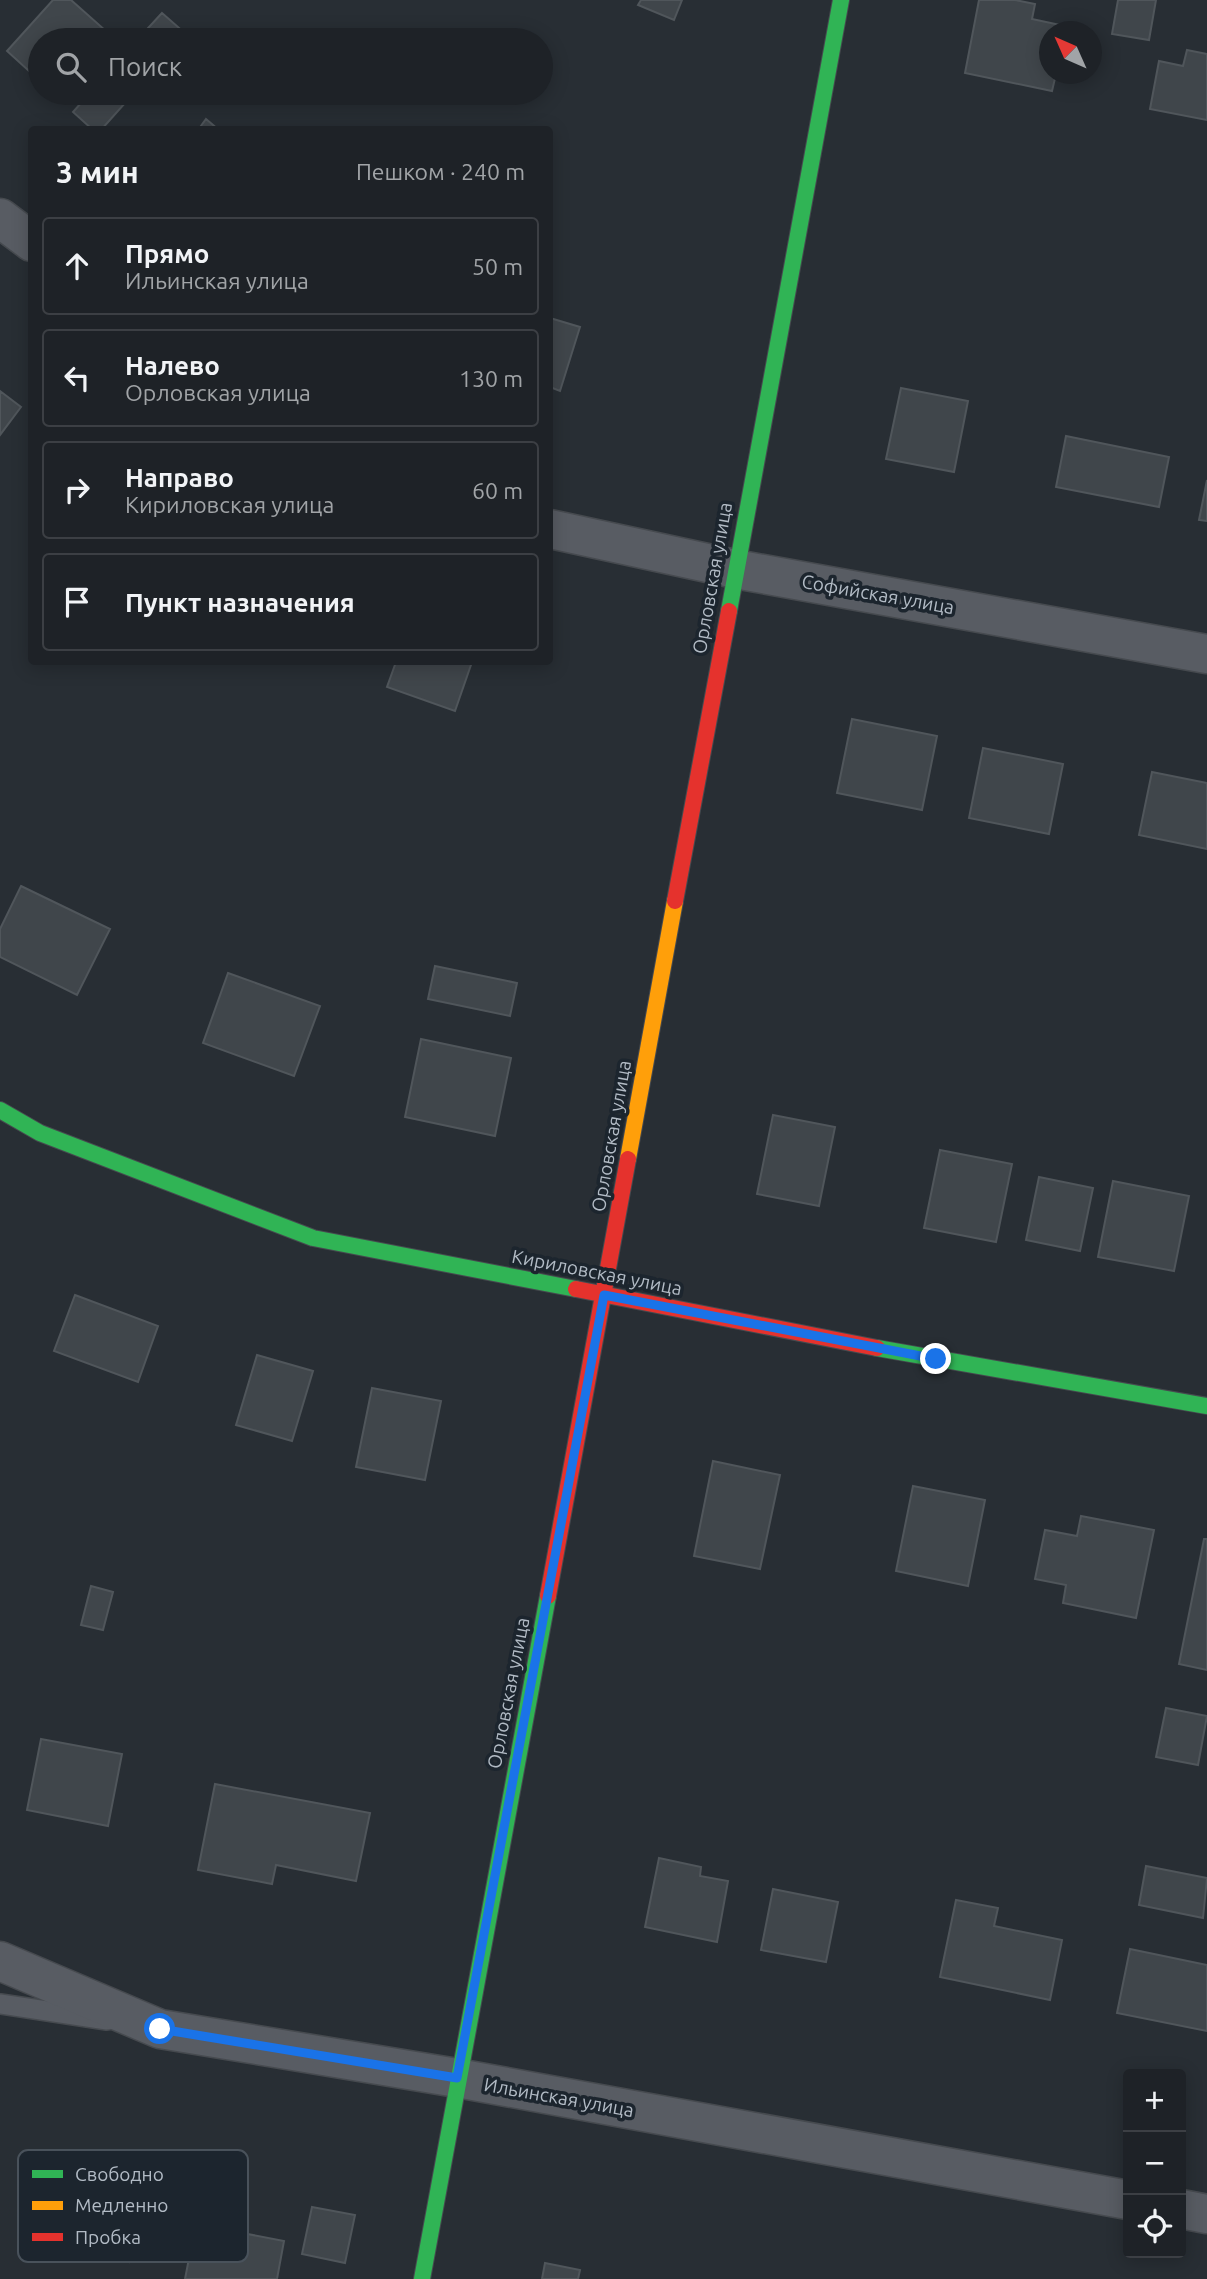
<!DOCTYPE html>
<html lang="ru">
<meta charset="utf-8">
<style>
:root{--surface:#1e2227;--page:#2b2f33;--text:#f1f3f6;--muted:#a1a4a7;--line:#3c3f44}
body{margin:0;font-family:Ubuntu,sans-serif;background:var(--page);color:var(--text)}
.controls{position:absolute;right:21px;bottom:21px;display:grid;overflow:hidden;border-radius:7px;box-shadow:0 4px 18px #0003}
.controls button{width:63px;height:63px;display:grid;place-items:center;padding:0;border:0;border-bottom:2px solid var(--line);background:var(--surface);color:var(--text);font:35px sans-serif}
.compass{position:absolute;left:1039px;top:21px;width:63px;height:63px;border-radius:50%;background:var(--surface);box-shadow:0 4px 18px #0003;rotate:315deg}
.stop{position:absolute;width:21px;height:21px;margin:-16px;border:5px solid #1a73e8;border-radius:50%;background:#fff}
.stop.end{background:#1a73e8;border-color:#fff;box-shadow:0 2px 7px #0008}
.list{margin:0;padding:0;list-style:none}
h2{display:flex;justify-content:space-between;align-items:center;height:91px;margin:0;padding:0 28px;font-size:30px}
h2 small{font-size:23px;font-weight:400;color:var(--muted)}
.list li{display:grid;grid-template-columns:46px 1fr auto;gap:21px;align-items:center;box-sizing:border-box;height:98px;margin:0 14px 14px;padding:0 14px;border:2px solid var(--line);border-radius:7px}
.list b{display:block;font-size:26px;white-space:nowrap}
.list p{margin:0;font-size:23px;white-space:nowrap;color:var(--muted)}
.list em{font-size:23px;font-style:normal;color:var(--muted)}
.icon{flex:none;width:38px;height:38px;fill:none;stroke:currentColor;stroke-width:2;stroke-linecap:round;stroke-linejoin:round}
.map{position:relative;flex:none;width:1207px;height:2279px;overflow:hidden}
.search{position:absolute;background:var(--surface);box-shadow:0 4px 18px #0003;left:28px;top:28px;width:525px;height:77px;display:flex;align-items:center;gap:18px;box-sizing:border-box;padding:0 24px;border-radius:38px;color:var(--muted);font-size:26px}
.panel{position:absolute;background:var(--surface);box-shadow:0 4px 18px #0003;left:28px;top:126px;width:525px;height:539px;border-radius:7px}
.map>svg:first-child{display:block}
.building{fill:#40464b;stroke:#50565b;stroke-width:2}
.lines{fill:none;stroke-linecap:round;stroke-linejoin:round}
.lane-casing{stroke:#464a4f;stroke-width:22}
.street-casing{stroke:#464a4f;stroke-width:41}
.fast-casing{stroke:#464a4f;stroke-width:18}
.slow-casing{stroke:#464a4f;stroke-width:18}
.jam-casing{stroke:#464a4f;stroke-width:18}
.lane{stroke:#585c63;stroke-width:19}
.street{stroke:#585c63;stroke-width:38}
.fast{stroke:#30b455;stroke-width:16}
.slow{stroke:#ff9f0a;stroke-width:16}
.jam{stroke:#e5322d;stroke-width:16}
.route{stroke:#1a73e8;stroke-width:9}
.labels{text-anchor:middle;stroke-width:7;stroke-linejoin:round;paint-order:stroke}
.street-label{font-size:19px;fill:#b2bbc5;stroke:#1c252e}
.key{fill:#1c252e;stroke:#49525b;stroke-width:2}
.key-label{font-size:19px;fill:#b2bbc5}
</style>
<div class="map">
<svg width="1207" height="2279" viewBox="0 0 1207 2279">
<rect width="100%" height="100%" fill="#282e34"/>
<path class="building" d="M53,0h18l35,31 -8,9h-58v41l-33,-30z
M641,0h41l-8,20 -36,-15z
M979,0h36l20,4 -3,15 33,7 -1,6h-14v42h6l-4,17 -87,-18z
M1118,0h38l-7,40 -37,-6z
M162,13l24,21 -5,6h-44z
M1187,50l20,4v66l-57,-11 9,-48 24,5z
M90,93h44l-33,37h-8l-20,-18z
M273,93h18l-7,9z
M206,119l13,11h-21z
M550,318l30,9 -20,64 -10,-4z
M901,388l67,13 -14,71 -68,-13z
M0,391l21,16 -21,28z
M1066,436l103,21 -10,50 -103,-20z
M1207,480v41l-8,-1z
M396,662h76l-17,49 -68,-24z
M852,719l85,17 -15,74 -85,-17z
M983,748l80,16 -14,70 -80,-16z
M1152,772l55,11v66l-68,-14z
M21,886l89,43 -33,66 -77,-38v-28z
M435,966l82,17 -7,33 -82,-17z
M228,973l92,33 -26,70 -91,-33z
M421,1039l90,19 -16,78 -90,-19z
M773,1115l62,12 -16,79 -62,-12z
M940,1150l72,14 -16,78 -72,-14z
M1039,1177l54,11 -13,63 -54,-11z
M1113,1181l76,15 -15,75 -76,-14z
M75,1295l83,31 -20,56 -84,-31z
M257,1355l56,16 -21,70 -56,-16z
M372,1388l69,13 -16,79 -69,-13z
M713,1461l67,14 -20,94 -66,-13z
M913,1486l72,14 -17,86 -72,-15z
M1081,1516l73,14 -18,88 -73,-15 3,-18 -31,-6 10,-49 32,6z
M1204,1539h3v131l-28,-6z
M91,1586l22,6 -10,38 -22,-5z
M1166,1708l41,8 -9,49 -42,-8z
M41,1739l81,15 -14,72 -81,-16z
M215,1784l155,29 -14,68 -80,-16 -4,19 -74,-14z
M659,1858l42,9 -1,9 28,5 -11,61 -72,-15z
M1146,1866l61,12 -4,40 -64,-13z
M773,1889l65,13 -12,60 -65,-12z
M956,1900l42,8 -4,18 68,14 -12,60 -110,-23z
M1130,1949l77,16v66l-90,-18z
M82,2188l59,11 -3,16 12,2 -6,28 -12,-2 -3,19 -59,-12z
M312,2207l43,8 -10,48 -43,-9z
M198,2212l41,8 -2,12 47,9 -7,38h-92z
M545,2263l35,7 -2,9h-36z"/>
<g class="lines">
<defs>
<path id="lane" d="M0,2004l107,16"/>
<path id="street" d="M0,218l32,24
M550,529l185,40 472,85
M0,1961l160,68 297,49 671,122
M1181,2209l26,5"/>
<path id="fast" d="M729,611l112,-611
M0,1110l40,23 273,105 263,51
M877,1348l330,58
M422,2279l126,-683"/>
<path id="slow" d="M628,1159l47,-258"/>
<path id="jam" d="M675,901l54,-290
M576,1289l301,59
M548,1596l80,-437"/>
</defs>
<use href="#lane" class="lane-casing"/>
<use href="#street" class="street-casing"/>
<use href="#fast" class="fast-casing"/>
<use href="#slow" class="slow-casing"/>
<use href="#jam" class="jam-casing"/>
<use href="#lane" class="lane"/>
<use href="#street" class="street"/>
<use href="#fast" class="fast"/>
<use href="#slow" class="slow"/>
<use href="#jam" class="jam"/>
</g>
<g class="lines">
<path class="route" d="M160,2029l297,49 147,-783 332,64"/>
</g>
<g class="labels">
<g class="street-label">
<text transform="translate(712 578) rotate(-80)" y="7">Орловская улица</text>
<text transform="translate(878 594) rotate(10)" y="7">Софийская улица</text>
<text transform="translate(611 1136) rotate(-80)" y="7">Орловская улица</text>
<text transform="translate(597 1272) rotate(11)" y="7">Кириловская улица</text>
<text transform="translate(508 1693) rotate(-79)" y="7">Орловская улица</text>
<text transform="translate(559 2097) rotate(10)" y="7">Ильинская улица</text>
</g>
</g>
<rect x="18" y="2150" width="230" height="112" rx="10" class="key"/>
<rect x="32" y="2170" width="31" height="8" fill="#30b455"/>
<rect x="32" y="2201" width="31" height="9" fill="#ff9f0a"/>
<rect x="32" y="2233" width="31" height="8" fill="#e5322d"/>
<g class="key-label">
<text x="75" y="2181">Свободно</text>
<text x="75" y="2212">Медленно</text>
<text x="75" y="2244">Пробка</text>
</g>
</svg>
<div class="controls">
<button>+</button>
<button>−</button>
<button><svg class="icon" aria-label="locate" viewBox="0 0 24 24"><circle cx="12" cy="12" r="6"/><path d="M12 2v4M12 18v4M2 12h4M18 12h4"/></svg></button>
</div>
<svg class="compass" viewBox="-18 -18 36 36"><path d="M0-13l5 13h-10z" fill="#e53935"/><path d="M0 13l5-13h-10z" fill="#a1a4a7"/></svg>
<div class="stop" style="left:160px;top:2029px"></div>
<div class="stop end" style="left:936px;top:1359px"></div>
<div class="search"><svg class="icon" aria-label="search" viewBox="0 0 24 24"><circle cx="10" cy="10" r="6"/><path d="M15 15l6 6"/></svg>Поиск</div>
<section class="panel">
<h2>3 мин<small>Пешком · 240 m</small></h2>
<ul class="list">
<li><svg class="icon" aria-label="ahead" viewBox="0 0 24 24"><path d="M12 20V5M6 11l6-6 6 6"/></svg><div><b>Прямо</b><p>Ильинская улица</p></div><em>50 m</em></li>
<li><svg class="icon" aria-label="left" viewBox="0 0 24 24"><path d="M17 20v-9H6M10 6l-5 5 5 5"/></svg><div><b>Налево</b><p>Орловская улица</p></div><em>130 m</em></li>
<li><svg class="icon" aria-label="right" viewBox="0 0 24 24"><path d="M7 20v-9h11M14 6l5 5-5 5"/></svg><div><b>Направо</b><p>Кириловская улица</p></div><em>60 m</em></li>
<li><svg class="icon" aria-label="arrive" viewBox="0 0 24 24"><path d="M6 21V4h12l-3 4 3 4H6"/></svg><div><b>Пункт назначения</b></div></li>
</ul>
</section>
</div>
